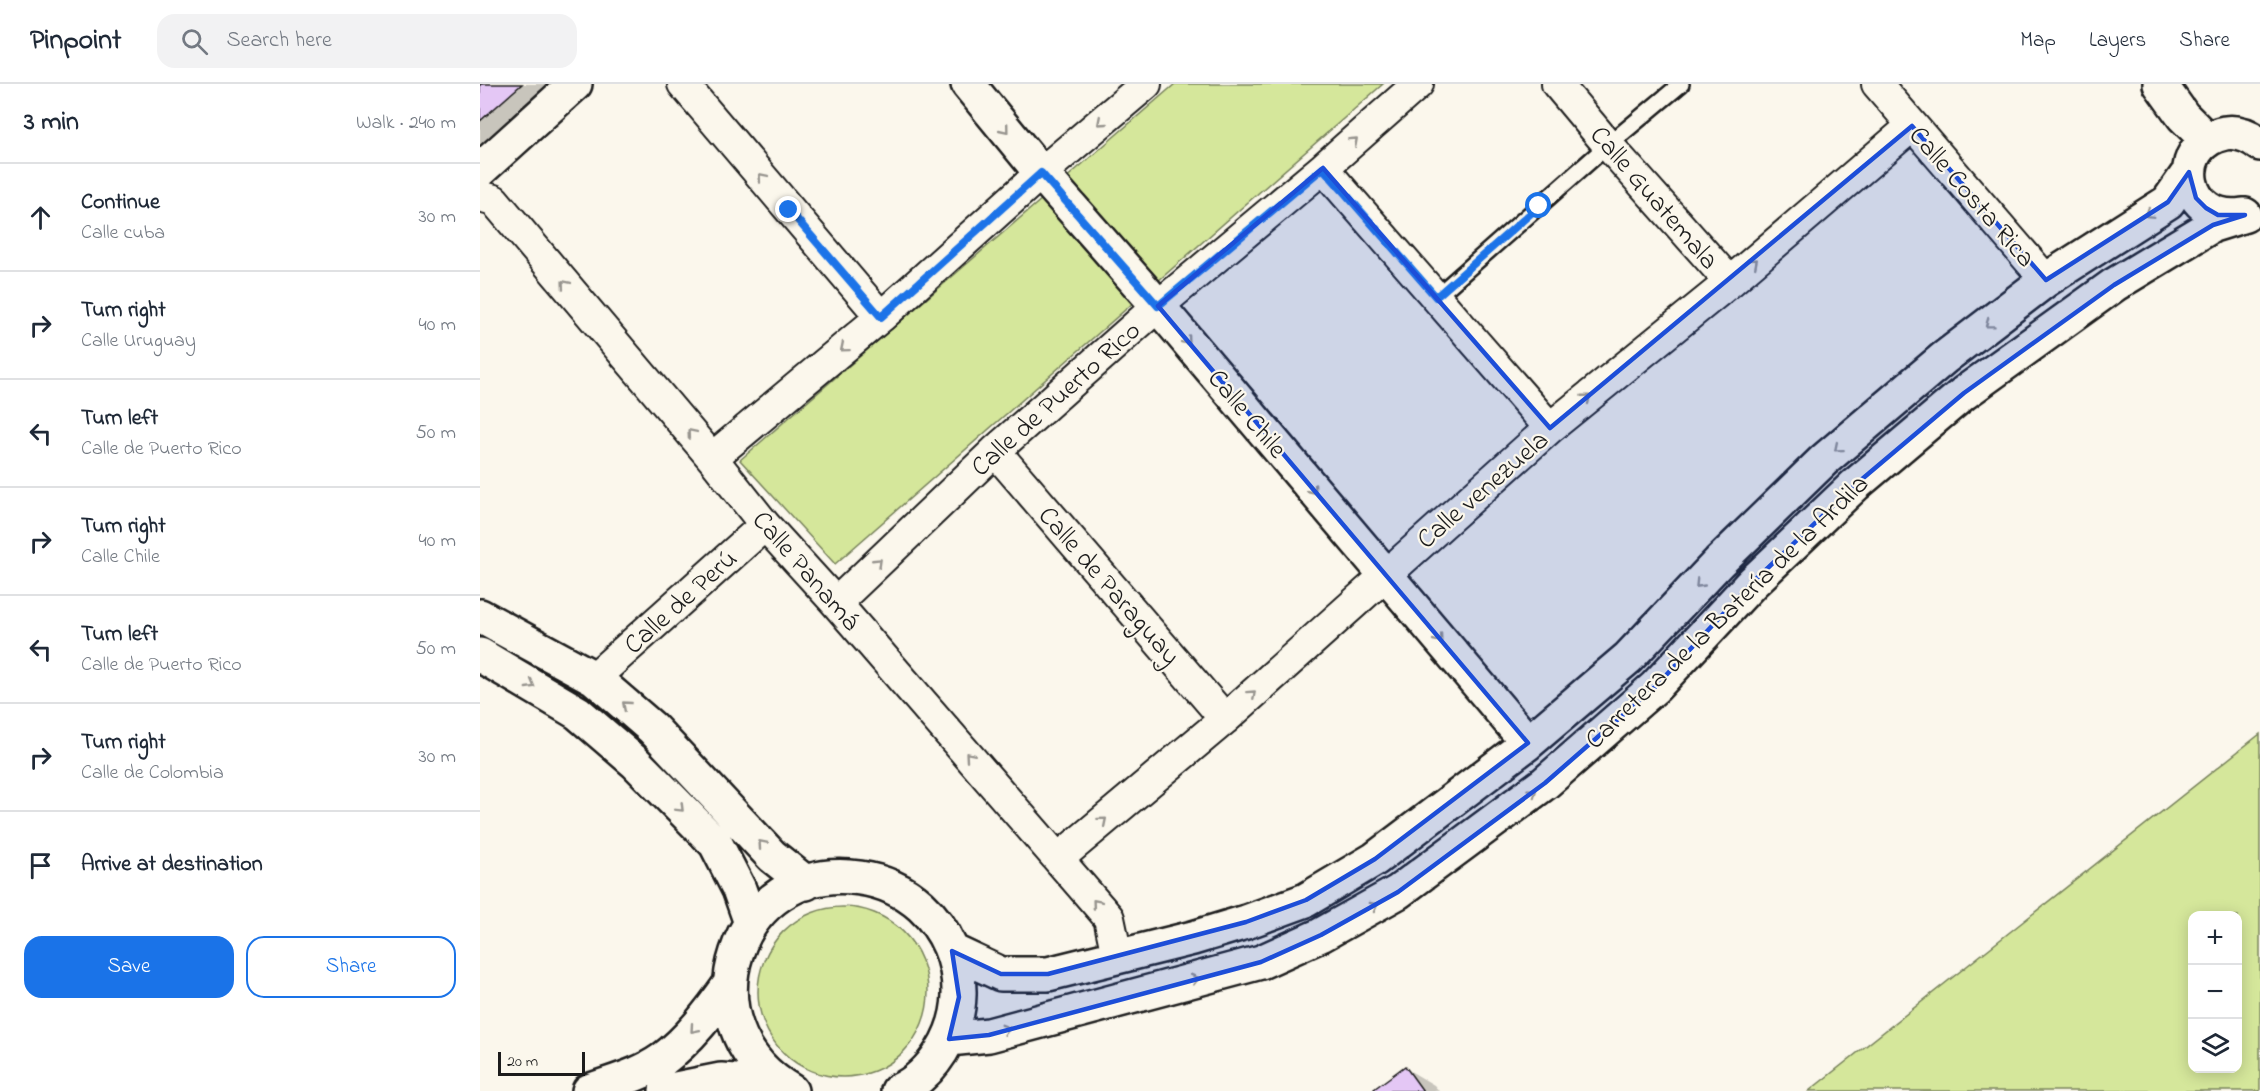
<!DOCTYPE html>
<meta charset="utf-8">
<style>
:root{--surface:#fff;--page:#f2f2f3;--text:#1f2937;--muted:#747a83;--line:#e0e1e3;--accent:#1a73e8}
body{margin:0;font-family:"Indie Flower",sans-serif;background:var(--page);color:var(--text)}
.controls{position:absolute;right:18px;bottom:18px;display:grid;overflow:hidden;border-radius:12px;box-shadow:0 3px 15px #0003}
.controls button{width:54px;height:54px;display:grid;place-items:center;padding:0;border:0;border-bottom:2px solid var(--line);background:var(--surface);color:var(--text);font:30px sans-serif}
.scale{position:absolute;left:18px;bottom:15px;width:87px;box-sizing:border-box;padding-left:6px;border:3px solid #1c1c1c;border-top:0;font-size:16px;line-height:21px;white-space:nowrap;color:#1c1c1c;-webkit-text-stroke:4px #fbf7ec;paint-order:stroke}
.stop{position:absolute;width:18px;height:18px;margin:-14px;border:4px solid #1a73e8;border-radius:50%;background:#fff}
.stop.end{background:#1a73e8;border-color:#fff;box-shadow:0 2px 6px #0008}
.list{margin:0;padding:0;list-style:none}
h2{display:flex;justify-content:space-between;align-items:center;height:78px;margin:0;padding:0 24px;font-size:26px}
h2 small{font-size:20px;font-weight:400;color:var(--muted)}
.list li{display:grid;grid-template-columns:39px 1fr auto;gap:18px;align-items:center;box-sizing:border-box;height:108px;padding:0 24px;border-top:2px solid var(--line)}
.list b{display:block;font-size:22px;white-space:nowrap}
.list p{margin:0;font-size:20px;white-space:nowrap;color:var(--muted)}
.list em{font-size:20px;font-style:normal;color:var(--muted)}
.actions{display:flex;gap:12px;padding:18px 24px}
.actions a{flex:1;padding:14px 0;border:2px solid var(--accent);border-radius:18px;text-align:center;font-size:21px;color:var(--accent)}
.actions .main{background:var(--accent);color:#fff}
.icon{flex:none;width:33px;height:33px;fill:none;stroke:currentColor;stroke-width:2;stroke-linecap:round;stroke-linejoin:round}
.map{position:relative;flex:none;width:1780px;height:1007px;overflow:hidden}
header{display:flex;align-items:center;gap:36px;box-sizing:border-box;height:84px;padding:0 30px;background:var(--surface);border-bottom:2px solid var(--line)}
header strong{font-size:28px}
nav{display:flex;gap:33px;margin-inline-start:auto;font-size:21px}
.search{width:420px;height:54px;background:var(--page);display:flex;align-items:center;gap:15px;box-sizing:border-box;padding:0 21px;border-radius:18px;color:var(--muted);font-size:22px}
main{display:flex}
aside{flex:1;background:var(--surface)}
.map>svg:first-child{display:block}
.green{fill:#d5e79b;stroke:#78825c;stroke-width:1.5;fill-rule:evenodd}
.shadow{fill:#0003}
.building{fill:#e4c7f5;stroke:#1c1c1c;stroke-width:1.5}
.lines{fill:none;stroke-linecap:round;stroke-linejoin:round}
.lane-casing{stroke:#1c1c1c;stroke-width:20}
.street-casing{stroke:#1c1c1c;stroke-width:34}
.secondary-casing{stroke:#1c1c1c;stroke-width:38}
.lane{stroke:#fbf7ec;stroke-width:15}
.street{stroke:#fbf7ec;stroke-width:30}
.secondary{stroke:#fbf7ec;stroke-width:33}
.oneway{stroke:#97948e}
.route{stroke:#1a73e8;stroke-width:8}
.marked{fill:#1d4ed8;fill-opacity:0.2;stroke:#1d4ed8;stroke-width:4.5;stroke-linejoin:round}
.labels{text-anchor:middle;stroke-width:4.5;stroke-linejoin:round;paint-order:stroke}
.street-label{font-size:27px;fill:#1c1c1c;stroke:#fbf7ec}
</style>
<header>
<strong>Pinpoint</strong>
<div class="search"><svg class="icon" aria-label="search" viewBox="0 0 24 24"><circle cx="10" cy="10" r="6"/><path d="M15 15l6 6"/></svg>Search here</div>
<nav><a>Map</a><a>Layers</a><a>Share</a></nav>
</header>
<main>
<aside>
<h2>3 min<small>Walk · 240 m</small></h2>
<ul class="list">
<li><svg class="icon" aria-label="ahead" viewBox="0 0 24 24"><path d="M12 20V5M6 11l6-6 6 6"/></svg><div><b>Continue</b><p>Calle cuba</p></div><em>30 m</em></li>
<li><svg class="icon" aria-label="right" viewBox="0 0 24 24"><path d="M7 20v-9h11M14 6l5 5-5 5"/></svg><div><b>Turn right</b><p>Calle Uruguay</p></div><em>40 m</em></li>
<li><svg class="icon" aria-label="left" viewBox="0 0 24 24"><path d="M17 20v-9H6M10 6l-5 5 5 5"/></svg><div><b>Turn left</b><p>Calle de Puerto Rico</p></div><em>50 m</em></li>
<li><svg class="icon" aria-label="right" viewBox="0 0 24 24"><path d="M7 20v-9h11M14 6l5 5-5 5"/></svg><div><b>Turn right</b><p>Calle Chile</p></div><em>40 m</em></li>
<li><svg class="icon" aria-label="left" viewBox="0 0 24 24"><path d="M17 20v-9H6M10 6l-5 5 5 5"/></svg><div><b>Turn left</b><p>Calle de Puerto Rico</p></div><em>50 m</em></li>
<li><svg class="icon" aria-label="right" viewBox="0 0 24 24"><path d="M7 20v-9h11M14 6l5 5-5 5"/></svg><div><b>Turn right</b><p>Calle de Colombia</p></div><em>30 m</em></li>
<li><svg class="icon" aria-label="arrive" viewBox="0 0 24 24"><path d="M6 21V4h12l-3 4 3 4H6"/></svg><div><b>Arrive at destination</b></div></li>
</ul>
<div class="actions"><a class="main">Save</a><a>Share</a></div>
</aside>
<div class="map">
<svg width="1780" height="1007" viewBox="0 0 1780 1007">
<rect width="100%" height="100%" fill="#fbf7ec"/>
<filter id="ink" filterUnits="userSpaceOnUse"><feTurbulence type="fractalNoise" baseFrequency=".0167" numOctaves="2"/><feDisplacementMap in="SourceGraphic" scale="12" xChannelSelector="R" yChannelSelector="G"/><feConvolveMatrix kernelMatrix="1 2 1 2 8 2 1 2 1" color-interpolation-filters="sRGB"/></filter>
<g filter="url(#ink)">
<path class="green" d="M695,0h208l-548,480 -95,-104z
M1780,650v357h-451zM1712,832h46v152h-46z
M278 908a85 85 0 1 1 170 0a85 85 0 1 1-170 0Z"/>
<path class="shadow" d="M0,0h90l-90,79z
M925,984l29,17 5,6h-61z"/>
<path class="building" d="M0,0h42l-42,37z
M925,982l18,25h-47l-2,-2z"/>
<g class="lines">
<defs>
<path id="lane" d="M956,213l172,-152 73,-61"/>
<path id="street" d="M203,0l198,233
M1077,0l51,61 122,137
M1397,0l169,196
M843,84l227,260
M0,112l14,4 218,258 53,67 71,78 273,315 8,38
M515,367l230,268
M232,374l169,-141 160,-144 105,-89
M356,519l159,-152 163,-145 165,-138 95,-84
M114,594l171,-153
M579,774l166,-139 325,-291 180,-146 182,-156"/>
<path id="secondary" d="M488,0l73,89 117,133 370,437
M1680,0l23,32 24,24
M0,86l95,-86
M1763,131c-60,10 -74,-71 -18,-82 13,-2 25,3 35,11
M0,532l114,62 58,50 120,128 34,27
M0,571l98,58 57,49 81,82 23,45 12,34
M472,867l49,23h47l145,-36 53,-16 60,-22 69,-41 153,-116 100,-85 91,-96 105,-102 120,-102 102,-78 122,-78 21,-30
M469,955l40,-4 272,-73 60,-27 77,-43 147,-109 110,-96 97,-104 103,-98 109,-92 150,-108 99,-60 32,-10
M109,1007c24,-9 52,-16 73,-31 27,-20 49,-49 68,-76
M186,1007l55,-11 57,4
M311,1007c-113,-66 -55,-232 69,-213 22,3 44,13 61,28 25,23 39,55 38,89 -1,39 -26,80 -61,96"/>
</defs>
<use href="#lane" class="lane-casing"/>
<use href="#street" class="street-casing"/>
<use href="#secondary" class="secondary-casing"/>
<use href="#lane" class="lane"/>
<use href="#street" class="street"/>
<use href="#secondary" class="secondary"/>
</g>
<defs><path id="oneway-chevron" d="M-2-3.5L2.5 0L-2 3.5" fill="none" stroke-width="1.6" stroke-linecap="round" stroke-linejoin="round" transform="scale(1.5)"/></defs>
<g class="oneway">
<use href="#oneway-chevron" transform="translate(621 38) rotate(139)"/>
<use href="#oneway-chevron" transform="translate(525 45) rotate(51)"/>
<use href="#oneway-chevron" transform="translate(874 57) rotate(-42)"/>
<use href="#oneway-chevron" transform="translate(282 93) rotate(-130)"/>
<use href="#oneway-chevron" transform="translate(1669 130) rotate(148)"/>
<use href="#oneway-chevron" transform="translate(1274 178) rotate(-41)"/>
<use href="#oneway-chevron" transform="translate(85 200) rotate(-130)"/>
<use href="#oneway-chevron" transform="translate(1509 240) rotate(143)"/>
<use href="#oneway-chevron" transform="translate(707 257) rotate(50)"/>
<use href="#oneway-chevron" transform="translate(364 264) rotate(140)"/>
<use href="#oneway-chevron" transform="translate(1107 314) rotate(-39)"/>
<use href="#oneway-chevron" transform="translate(211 349) rotate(-130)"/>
<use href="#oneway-chevron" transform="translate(1358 364) rotate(140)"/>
<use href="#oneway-chevron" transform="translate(833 406) rotate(50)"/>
<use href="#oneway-chevron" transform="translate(398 478) rotate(-44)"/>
<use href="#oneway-chevron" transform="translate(1219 500) rotate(134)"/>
<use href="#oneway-chevron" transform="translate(959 555) rotate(50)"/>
<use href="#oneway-chevron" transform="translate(51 601) rotate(30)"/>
<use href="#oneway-chevron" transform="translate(772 610) rotate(-42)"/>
<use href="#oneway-chevron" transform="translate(146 621) rotate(-139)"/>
<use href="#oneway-chevron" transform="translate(489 672) rotate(-131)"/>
<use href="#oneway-chevron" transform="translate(1053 708) rotate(-37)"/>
<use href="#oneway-chevron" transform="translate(200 724) rotate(45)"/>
<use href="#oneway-chevron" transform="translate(623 737) rotate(-40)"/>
<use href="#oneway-chevron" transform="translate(282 760) rotate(-131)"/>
<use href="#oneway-chevron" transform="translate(616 819) rotate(-130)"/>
<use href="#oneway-chevron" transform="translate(894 822) rotate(-29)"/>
<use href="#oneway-chevron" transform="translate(715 895) rotate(-14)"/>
<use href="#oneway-chevron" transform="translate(214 945) rotate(131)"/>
<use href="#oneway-chevron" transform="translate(526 945) rotate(-16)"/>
</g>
</g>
<g class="lines" filter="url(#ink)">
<path class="route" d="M309,126l92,107 160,-144 117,133 165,-138 113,129 103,-91"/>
</g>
<path class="marked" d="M1432,42l134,154 122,-78 21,-30 7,26 10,10 12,7h27l-32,10 -99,60 -150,108 -109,92 -103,98 -97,104 -110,96 -147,109 -77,43 -60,27 -272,73 -40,4 10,-42 -7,-46 49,23h47l198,-52 60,-22 69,-41 153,-116 -370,-437 165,-138 227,260z"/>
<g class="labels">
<g class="street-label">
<text transform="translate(1493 112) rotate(49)" y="9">Calle Costa Rica</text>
<text transform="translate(1175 113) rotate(49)" y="9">Calle Guatemala</text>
<text transform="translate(575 314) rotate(-42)" y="9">Calle de Puerto Rico</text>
<text transform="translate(768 329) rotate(50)" y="9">Calle Chile</text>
<text transform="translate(1002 405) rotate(-41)" y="9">Calle venezuela</text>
<text transform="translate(327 486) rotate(49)" y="9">Calle Panamá</text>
<text transform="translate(630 501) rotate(49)" y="9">Calle de Paraguay</text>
<text transform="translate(200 517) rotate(-42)" y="9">Calle de Perú</text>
<text transform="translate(1246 527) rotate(-44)" y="9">Carretera de la Batería de la Ardila</text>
</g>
</g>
</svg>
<div class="controls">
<button>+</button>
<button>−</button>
<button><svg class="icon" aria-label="layers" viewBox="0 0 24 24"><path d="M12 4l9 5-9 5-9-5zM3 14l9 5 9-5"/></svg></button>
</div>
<div class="scale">20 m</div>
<div class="stop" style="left:1059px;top:122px"></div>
<div class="stop end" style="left:309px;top:126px"></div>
</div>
</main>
